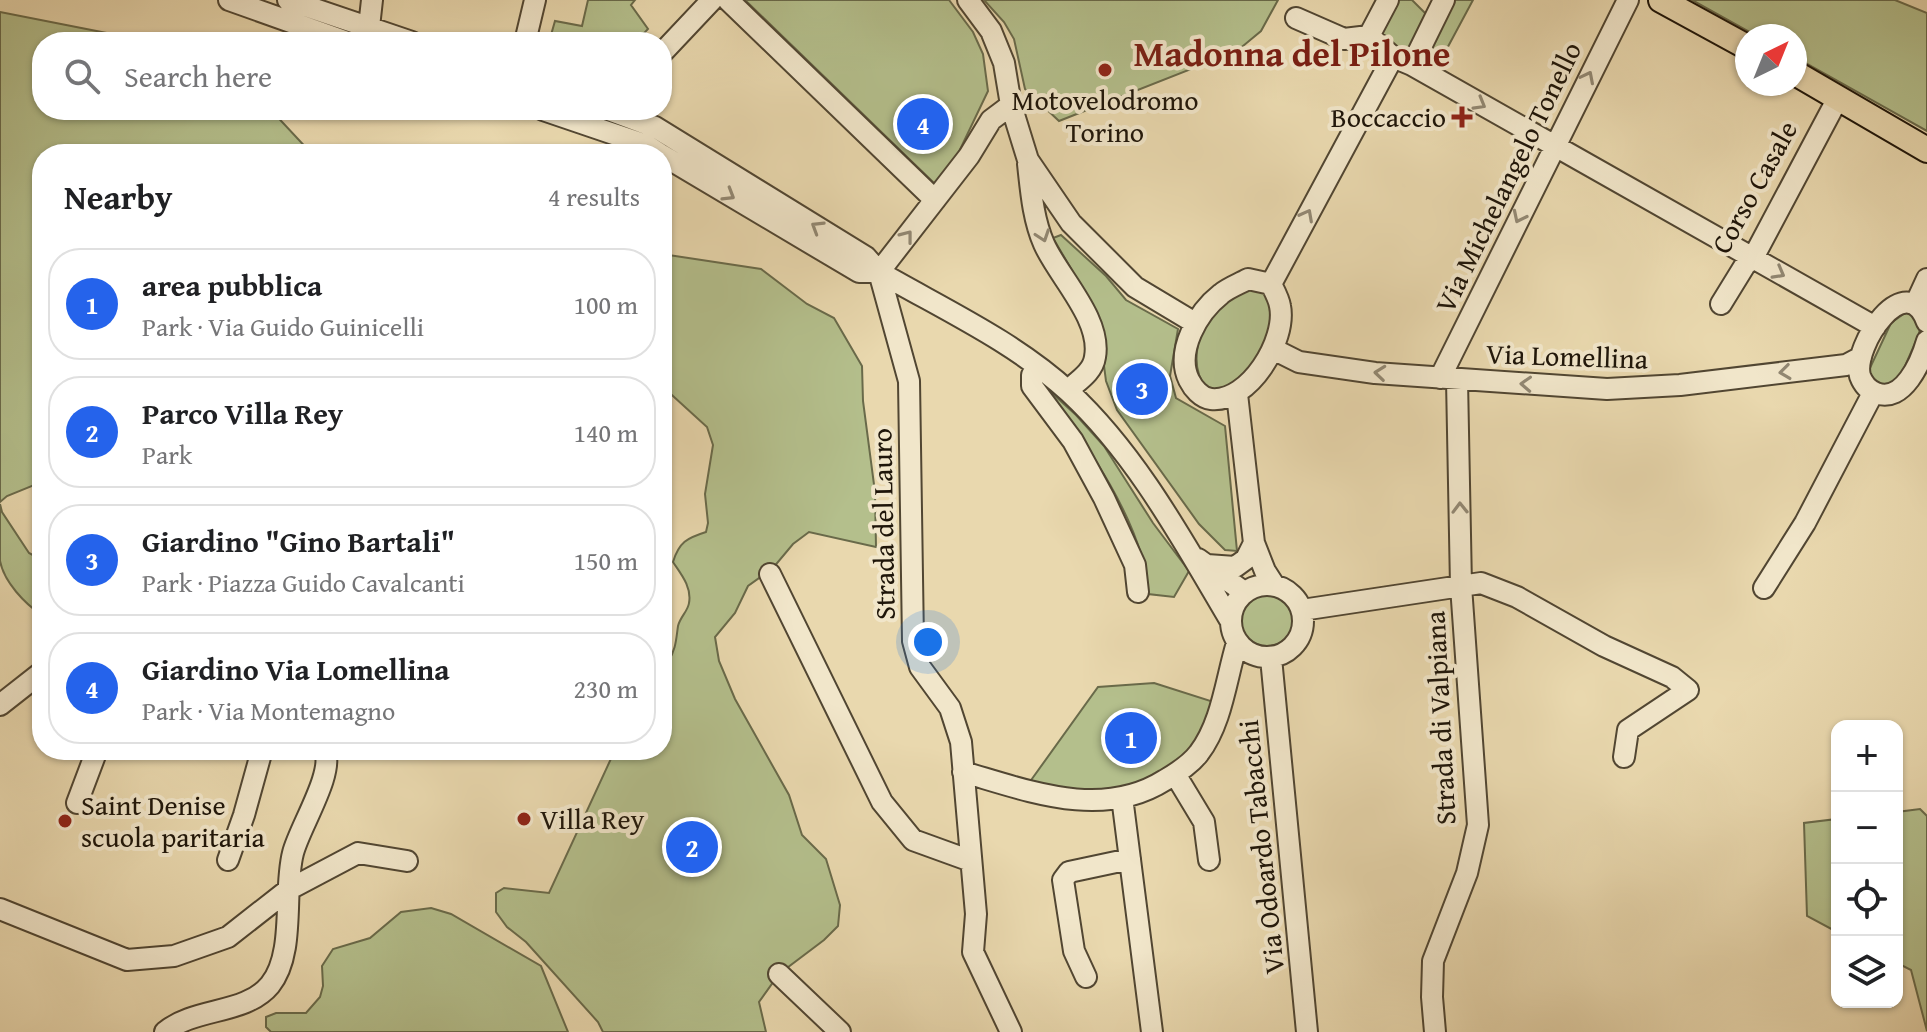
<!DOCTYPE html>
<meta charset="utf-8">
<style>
:root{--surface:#fff;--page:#f2f2f2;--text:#202124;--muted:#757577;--line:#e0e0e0;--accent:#2563eb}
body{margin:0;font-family:"Gentium Book Plus",serif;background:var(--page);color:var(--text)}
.controls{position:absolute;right:24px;bottom:24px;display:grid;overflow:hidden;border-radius:16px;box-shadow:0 2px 6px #0004}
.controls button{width:72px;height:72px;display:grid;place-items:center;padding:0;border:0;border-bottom:2px solid var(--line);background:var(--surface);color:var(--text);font:40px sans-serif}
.compass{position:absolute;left:1735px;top:24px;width:72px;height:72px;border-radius:50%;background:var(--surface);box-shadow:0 2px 6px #0004;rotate:43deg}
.you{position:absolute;left:928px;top:642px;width:28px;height:28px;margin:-20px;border:6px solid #fff;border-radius:50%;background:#1a73e8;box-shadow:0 0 0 12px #1a73e833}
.badge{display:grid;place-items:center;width:52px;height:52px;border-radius:50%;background:var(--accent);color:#fff;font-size:26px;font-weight:700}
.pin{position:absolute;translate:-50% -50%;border:4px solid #fff;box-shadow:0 2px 8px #0006}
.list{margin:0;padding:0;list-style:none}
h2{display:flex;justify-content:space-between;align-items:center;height:104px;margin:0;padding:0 32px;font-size:34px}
h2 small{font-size:26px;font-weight:400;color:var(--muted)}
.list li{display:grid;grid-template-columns:52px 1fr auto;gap:24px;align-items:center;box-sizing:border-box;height:112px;margin:0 16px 16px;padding:0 16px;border:2px solid var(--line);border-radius:32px}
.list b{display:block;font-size:30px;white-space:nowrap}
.list p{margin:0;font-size:26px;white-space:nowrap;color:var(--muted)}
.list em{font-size:26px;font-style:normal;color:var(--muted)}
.icon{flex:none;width:44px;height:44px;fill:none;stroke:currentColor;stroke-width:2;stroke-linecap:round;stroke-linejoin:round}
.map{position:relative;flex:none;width:1927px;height:1032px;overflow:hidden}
.search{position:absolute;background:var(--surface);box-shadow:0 2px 6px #0004;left:32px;top:32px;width:640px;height:88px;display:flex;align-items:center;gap:20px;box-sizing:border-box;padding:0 28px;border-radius:32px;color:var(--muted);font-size:30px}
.panel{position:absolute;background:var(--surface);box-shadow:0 2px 6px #0004;left:32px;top:144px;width:640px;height:616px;border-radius:32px}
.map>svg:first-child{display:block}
.green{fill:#b4bf8c;stroke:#696a4a;stroke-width:2}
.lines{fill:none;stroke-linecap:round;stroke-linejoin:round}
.minor-casing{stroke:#514632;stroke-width:24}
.major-casing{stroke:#1e1509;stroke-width:28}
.minor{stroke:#f1e6ca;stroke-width:20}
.major{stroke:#e9d8ae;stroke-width:24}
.oneway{stroke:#928873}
.poi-dot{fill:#8f2418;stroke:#f1e6ca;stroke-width:3}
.labels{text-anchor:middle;stroke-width:8;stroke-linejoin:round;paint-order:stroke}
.poi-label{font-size:28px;fill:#1e1509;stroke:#f1e6ca;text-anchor:start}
.street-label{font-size:28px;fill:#1e1509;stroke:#f1e6ca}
.district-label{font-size:36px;font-weight:bold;fill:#7a1f14;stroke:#f1e6ca}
</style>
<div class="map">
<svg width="1927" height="1032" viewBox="0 0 1927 1032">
<rect width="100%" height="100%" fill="#e9d8ae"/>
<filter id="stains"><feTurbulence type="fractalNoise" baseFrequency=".0025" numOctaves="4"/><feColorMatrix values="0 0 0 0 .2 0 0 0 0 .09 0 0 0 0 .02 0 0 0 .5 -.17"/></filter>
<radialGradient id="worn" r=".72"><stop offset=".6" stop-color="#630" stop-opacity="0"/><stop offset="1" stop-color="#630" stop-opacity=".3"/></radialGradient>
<path class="green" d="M588,0h47l-4,5 17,24 -12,13h-87l6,-21 27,5z
M745,0h204l24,32 10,22 5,37 -32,67 -21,26z
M984,0h294l-17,31 -24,20 -178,70 -34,-32 -11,-50 -10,-17z
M1395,0h17l18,18 -15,30c-16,2 -29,-4 -35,-20z
M1453,0h20l-37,69 -14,-9z
M1692,0h203l32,13v118l-132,-74v-21h-38z
M0,12l127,25 15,5h-100v68h229l41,44h-270v336l-8,-5 -27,11 -7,6z
M1061,235l45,41 20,24 52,29 -8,47 6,22 49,28 12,125 -12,-1 -26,-26 -82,-114 -11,-29 -9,-68 -44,-75z
M662,254l99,15 46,35 27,14 28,48 1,35 12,91 1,55 -67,-15 -16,12 -20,24 -25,18 -13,27 -20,24 4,24 16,38 54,96 13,40 24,24 14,46 -2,21 -14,14 -45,34 -20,28 7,30h-163l-5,-10 -72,-80 -19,-15 -11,-15v-19l8,-5 45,5 66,-143h47v-88h6c8,-13 8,-22 10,-36 2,-9 10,-15 11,-23 3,-16 -8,-29 -16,-41 6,-20 14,-24 33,-30l2,-9 -3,-29 8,-49 -6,-18 -45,-41z
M1242,287l26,3c9,26 6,27 -3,52 -5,14 -10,21 -20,31 -48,50 -64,-24 -31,-62 8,-9 19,-17 28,-24z
M1905,313l6,1 9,14 -1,6 -20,46 -17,8 -13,-11v-7l22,-47z
M1043,385l33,30 28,31 49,77 36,48 -15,26 -26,-3c-2,-68 -65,-155 -105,-209z
M0,504l2,8 27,41 13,7v55c-17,-11 -38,-33 -42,-54 0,-18 0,-39 0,-57z
M1240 619a27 27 0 1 1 54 0a27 27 0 1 1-54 0Z
M1154,683l63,20 -22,47 -55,35 -40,13 -71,-15 69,-96z
M1920,809l7,7v215l-16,-61 -14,-7v-151z
M1837,819v113l-30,-16 -3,-93z
M431,908l20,6 90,52 27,66h-297l-5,-5v-10l10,-4h30l14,-16 3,-11 -1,-20 11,-17 37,-11 31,-26z"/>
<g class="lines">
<defs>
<path id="minor" d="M229,0l118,42
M288,0l124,42
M728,0l207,200
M968,0l23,31 13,32 7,42 17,55 43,63 64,64 60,36
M1388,0l-19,36 24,21 19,8 32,-65
M1296,18l48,21 25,-3
M369,27l3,-27
M525,42l10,-42
M662,53l50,-53
M1412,65l463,262
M543,110l103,35 14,9
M609,110l46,17 211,130 13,15c64,37 136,70 190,120 68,63 114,149 161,228
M662,155l197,117h20
M1028,164c3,27 5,55 16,80 14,32 58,75 51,113 -2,15 -17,24 -27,33
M879,272l30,109 4,260 7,26 30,41 11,34 15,172 -3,38 38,80
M879,272l90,-116 22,-36 20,-15
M1248,279l23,5c3,6 8,15 9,22 7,34 -31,97 -69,93 -10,-1 -18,-11 -22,-19 -14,-29 9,-68 32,-86 7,-6 18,-10 27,-15z
M1271,284l122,-227
M1721,304l24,-39 8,-7 85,-160
M1915,305l12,-26
M1927,322c-21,-56 -75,24 -67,54 3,8 8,14 16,17 27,11 45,-31 51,-52
M1273,349l26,13 76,11 232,16 73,-4 166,-20 15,-8
M1037,367l-5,8v11l41,55 31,57 31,67 3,27
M1440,378l188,-378
M1237,394l17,149 11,28 9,14
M1198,559l46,33
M1207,565l28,2 11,-8 8,-16
M770,574l112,228 31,38 58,21
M1231 621a36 36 0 1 1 72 0a36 36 0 1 1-72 0Z
M1764,588l41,-65 68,-130
M1302,610l179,-27 36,14 87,49 68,31 16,13 -60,40 -4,27
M1271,658l36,374
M0,705l42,-33
M963,772c66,19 139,48 202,8 12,-7 26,-16 34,-27 23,-30 27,-74 38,-110
M1175,774l29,48 5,38
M1122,797l30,235
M77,803l20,-53
M228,860l16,-45 18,-65
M0,909l127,51 47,-4 54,-19 60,-47 70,-37 49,8
M779,974l61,58
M1086,977l-12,-26 -11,-71 6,-8 61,-13
M165,1032c30,-25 80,-17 105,-47 26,-32 13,-94 23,-132 6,-25 43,-82 31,-103
M1435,1032l-3,-35 1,-36 34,-88 11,-48 -17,-239 -4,-206"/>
<path id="major" d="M1661,0l86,47
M1795,73l132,77"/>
</defs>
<use href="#minor" class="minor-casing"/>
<use href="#major" class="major-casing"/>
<use href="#minor" class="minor"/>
<use href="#major" class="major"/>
</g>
<defs><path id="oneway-chevron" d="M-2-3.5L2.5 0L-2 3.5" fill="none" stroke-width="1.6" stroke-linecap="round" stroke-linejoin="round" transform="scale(2)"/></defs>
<g class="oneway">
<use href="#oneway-chevron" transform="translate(1588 77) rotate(-63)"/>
<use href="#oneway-chevron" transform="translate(1480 104) rotate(30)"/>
<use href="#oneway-chevron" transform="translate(729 195) rotate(31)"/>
<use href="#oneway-chevron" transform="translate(1307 215) rotate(-62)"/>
<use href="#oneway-chevron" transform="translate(1519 217) rotate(116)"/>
<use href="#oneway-chevron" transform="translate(817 227) rotate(-148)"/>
<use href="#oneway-chevron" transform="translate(907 236) rotate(-52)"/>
<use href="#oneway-chevron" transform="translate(1043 236) rotate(71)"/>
<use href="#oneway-chevron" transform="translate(1779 273) rotate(29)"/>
<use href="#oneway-chevron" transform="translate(1785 372) rotate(173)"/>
<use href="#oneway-chevron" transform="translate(1380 373) rotate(-174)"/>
<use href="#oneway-chevron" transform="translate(1526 384) rotate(-177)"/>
<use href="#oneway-chevron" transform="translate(1460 508) rotate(-91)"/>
</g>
<g class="poi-dot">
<circle cx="1105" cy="70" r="8"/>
<path d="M1458 105h8v8h8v8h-8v8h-8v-8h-8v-8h8z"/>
<circle cx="524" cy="819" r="8"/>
<circle cx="65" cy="821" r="8"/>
</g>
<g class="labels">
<g class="poi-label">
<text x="1105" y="110" text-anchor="middle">Motovelodromo<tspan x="1105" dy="32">Torino</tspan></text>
<text x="1446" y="127" text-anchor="end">Boccaccio</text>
<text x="81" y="815">Saint Denise<tspan x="81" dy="32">scuola paritaria</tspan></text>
<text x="540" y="829">Villa Rey</text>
</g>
<g class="street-label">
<text transform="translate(1508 177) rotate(-64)" y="10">Via Michelangelo Tonello</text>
<text transform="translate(1754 187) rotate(-61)" y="10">Corso Casale</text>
<text transform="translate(1567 356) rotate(2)" y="10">Via Lomellina</text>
<text transform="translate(883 524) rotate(-91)" y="10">Strada del Lauro</text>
<text transform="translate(1440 718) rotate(-93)" y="10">Strada di Valpiana</text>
<text transform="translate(1261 847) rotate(-96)" y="10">Via Odoardo Tabacchi</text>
</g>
<g class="district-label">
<text x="1292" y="66">Madonna del Pilone</text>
</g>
</g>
<rect width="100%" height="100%" filter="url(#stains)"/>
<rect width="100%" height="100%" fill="url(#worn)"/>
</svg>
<div class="controls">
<button>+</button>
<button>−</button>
<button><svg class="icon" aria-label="locate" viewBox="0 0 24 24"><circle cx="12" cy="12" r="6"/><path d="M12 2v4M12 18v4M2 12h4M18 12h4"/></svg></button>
<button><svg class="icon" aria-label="layers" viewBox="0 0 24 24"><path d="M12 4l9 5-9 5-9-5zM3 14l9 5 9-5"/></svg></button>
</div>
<svg class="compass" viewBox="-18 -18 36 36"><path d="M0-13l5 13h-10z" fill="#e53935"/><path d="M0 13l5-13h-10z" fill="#757577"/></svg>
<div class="you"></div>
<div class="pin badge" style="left:1131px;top:738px">1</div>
<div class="pin badge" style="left:692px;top:847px">2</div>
<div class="pin badge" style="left:1142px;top:389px">3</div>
<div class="pin badge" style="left:923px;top:124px">4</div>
<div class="search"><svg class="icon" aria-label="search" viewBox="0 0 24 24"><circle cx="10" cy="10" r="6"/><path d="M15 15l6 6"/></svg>Search here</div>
<section class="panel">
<h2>Nearby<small>4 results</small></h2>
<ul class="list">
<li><span class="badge">1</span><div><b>area pubblica</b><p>Park · Via Guido Guinicelli</p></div><em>100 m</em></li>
<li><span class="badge">2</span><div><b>Parco Villa Rey</b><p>Park</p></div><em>140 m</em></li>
<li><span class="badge">3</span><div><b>Giardino &quot;Gino Bartali&quot;</b><p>Park · Piazza Guido Cavalcanti</p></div><em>150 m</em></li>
<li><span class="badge">4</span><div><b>Giardino Via Lomellina</b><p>Park · Via Montemagno</p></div><em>230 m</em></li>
</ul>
</section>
</div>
